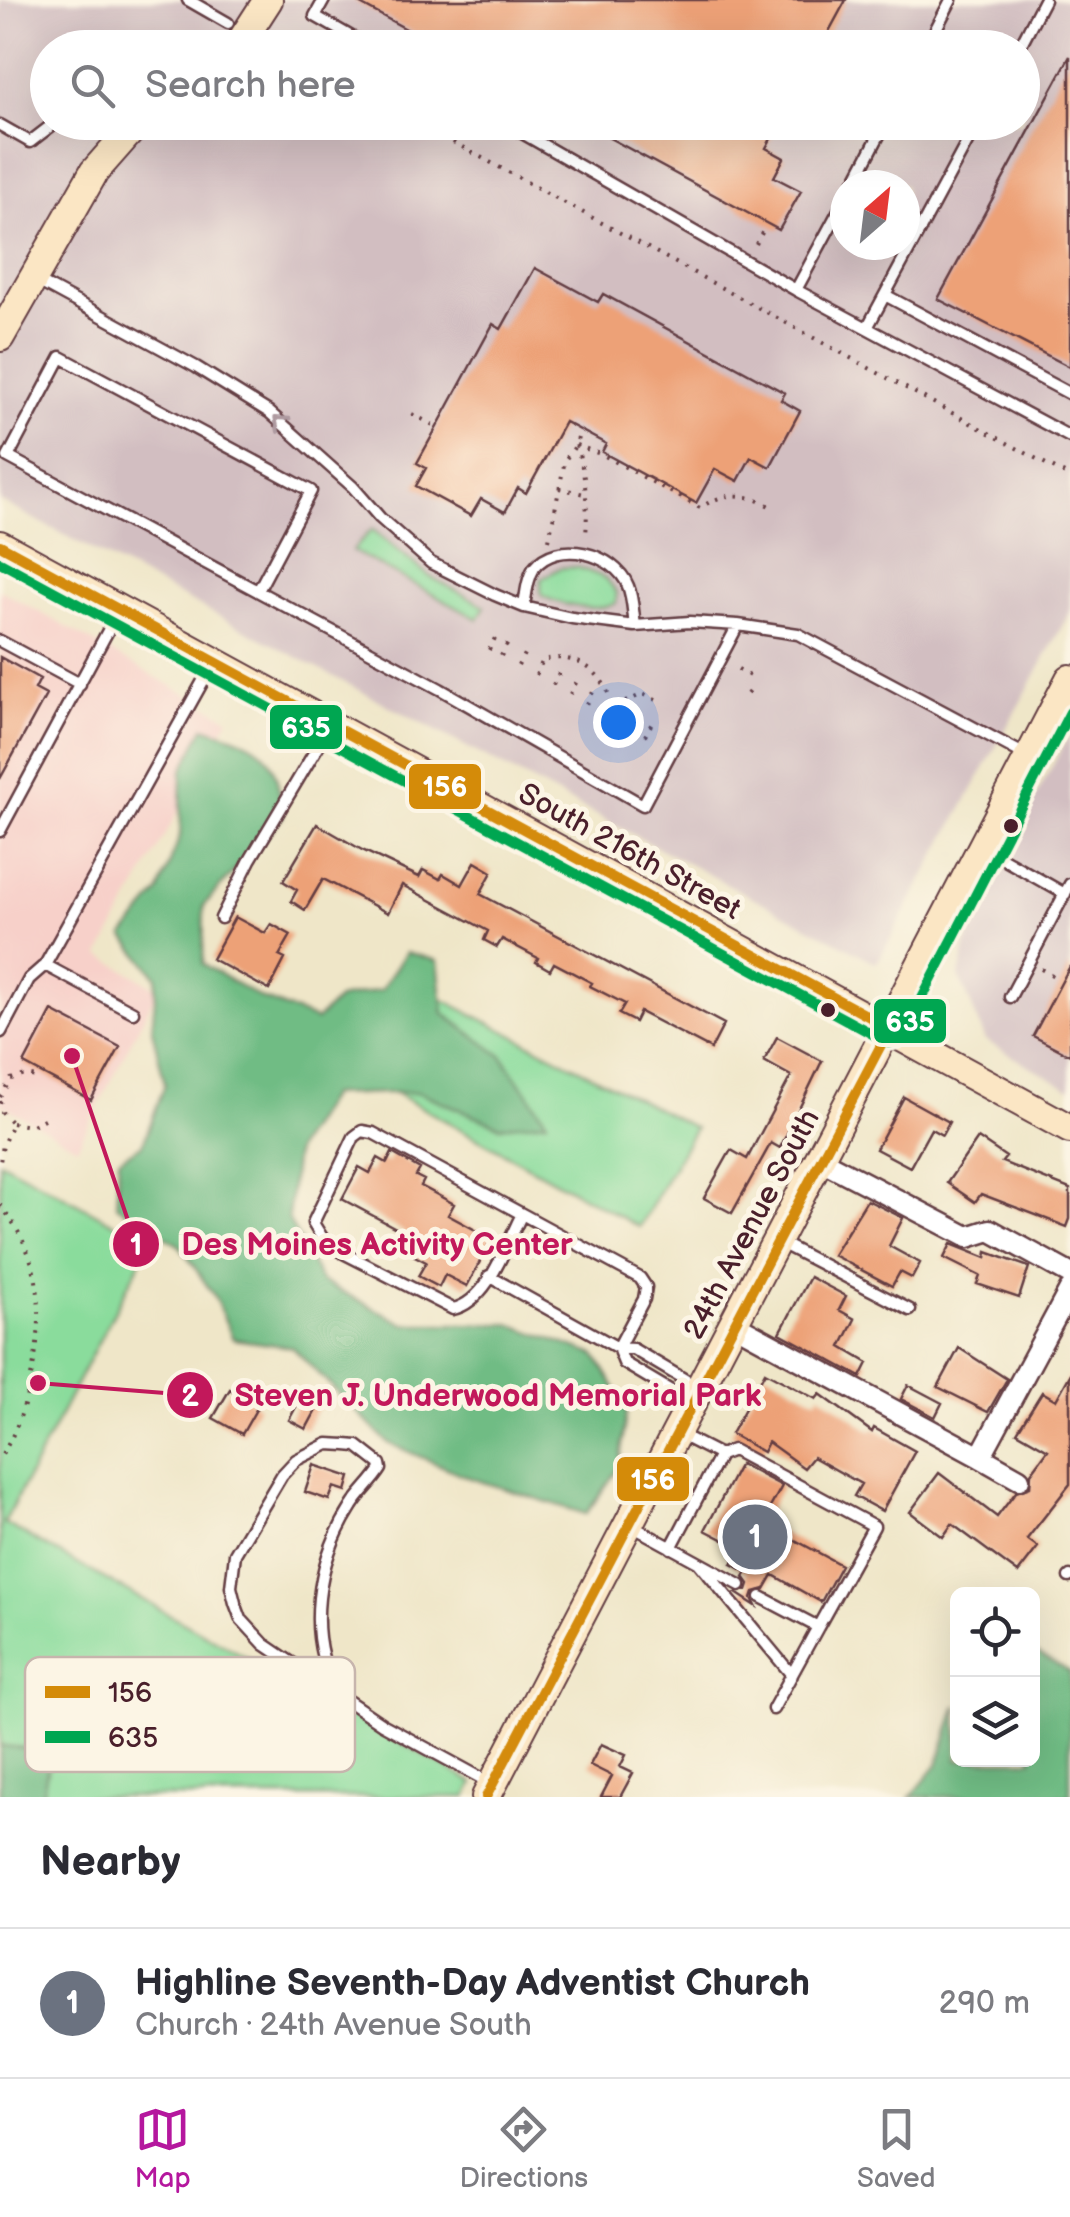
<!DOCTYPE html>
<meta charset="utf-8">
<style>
:root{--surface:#fff;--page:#f2f2f3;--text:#2b2b33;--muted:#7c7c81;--line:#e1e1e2;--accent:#b5179e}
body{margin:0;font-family:"Balsamiq Sans",sans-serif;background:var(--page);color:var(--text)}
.controls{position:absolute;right:30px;bottom:30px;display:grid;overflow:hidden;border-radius:15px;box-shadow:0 10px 40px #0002}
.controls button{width:90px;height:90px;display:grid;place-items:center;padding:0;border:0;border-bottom:2px solid var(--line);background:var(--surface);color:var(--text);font:50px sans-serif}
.compass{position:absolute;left:830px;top:170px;width:90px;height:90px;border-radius:50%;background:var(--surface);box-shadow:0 10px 40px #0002;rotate:28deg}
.you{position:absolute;left:618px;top:722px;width:35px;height:35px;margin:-25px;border:8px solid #fff;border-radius:50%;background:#1a73e8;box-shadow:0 0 0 15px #1a73e833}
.badge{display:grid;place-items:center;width:65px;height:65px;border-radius:50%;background:var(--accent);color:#fff;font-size:32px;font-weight:700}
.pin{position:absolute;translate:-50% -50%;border:5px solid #fff;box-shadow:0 2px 10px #0006}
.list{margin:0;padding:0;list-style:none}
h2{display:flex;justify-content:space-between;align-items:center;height:130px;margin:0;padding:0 40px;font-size:42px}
h2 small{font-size:32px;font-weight:400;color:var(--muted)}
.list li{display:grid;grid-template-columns:65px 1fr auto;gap:30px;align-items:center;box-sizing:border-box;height:150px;padding:0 40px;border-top:2px solid var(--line)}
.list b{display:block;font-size:38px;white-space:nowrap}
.list p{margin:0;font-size:32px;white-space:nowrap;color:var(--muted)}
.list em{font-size:32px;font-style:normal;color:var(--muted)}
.icon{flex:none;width:55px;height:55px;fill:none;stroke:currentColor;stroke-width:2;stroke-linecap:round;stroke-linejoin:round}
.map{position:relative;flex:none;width:1070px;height:1797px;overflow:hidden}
.search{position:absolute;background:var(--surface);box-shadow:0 10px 40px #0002;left:30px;right:30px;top:30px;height:110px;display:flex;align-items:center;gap:25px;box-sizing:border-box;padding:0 35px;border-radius:55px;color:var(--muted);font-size:38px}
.sheet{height:280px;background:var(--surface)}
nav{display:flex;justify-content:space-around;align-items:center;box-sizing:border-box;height:140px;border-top:2px solid var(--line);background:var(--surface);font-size:28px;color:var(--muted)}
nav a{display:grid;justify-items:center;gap:5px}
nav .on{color:var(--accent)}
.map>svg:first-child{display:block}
.built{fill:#f7d0c9}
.industrial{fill:#d2bec1;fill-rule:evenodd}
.green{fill:#8adc9c;stroke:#6a7e64;stroke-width:2.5}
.forest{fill:#6fbc84;stroke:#5c6e58;stroke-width:2.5}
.building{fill:#eda177}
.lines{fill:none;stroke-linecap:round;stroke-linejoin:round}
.lane-casing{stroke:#633d43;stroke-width:15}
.street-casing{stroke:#633d43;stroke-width:25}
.secondary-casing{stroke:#633d43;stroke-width:32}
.path{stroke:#633d43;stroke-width:4;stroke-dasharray:2.5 8;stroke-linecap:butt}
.lane{stroke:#fff;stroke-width:10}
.street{stroke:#fff;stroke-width:20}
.secondary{stroke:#fbe6c4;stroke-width:28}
.bus-1-casing{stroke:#fcf5e5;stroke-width:18}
.bus-2-casing{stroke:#fcf5e5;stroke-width:18}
.bus-1{stroke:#d48b09;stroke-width:10}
.bus-2{stroke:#00a651;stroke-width:10}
.oneway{stroke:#ae9aa0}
.bus-dot{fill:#4a1f2b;stroke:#fcf5e5;stroke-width:4}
.labels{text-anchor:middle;stroke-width:10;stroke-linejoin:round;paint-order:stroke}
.street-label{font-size:30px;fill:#4a1f2b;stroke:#fcf5e5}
.key{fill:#fcf5e5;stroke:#c7b5ad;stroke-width:2.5}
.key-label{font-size:28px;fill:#4a1f2b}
.leader{fill:none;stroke:#c2185b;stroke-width:4}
.callout-dot{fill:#c2185b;stroke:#fcf5e5;stroke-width:4}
.mark-label{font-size:30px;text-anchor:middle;font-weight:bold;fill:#fff}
.callout-label{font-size:32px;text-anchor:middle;font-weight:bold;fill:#c2185b;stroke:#fcf5e5;stroke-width:10;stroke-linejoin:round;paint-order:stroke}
.line-badge{stroke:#fcf5e5;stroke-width:4}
.badge-label{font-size:28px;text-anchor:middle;font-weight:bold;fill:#fff}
</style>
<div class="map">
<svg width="1070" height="1797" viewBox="0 0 1070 1797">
<rect width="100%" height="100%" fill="#fcf5e5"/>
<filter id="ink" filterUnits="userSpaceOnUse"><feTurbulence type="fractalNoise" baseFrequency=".01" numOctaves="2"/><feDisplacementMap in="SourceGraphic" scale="20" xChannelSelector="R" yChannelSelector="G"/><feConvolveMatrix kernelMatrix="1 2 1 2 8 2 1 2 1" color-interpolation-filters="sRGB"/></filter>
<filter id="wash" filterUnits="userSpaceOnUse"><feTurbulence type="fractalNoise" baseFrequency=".0048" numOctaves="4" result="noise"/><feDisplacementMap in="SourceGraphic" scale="40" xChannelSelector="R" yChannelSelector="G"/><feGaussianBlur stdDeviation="2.25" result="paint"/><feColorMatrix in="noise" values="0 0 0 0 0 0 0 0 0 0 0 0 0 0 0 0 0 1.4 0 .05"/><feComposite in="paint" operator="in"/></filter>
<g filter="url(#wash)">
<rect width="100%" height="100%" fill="#efe6c8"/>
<path class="built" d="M0,590l229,128 -129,237 58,34 -81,158 -77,-43z"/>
<path class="industrial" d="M0,0h1070v612l-193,351 -877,-462zM48,48h974v74h-974zM845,185h60v60h-60z
M1070,733v356l-84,-48 -27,-65 16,-67z"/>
<path class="green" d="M372,529l57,47 56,30 -7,13 -125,-68z
M577,567l29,11 11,15 -1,10c-18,11 -57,2 -75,-8v-16l19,-11z
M442,999l253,129 -56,99 -244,-134 24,-1 81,34 2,-70 -58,-42z
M0,1161l150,82 -146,280 470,260 -7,14h-467z"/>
<path class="forest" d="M204,727c63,19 71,23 79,89l-79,89 -1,59 57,34 56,22 22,-21 43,-9 25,-38 32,9 6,53 58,42 45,65 -47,5 -81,-34 -89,3 -35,55 -7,69 33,62 84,43h105l85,31 32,52 -8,60 -33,47 -116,-36 -82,-35 -96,-96 -59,-8 -18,-42 -35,-51 -64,-41 3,-46 24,-15 22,-60 -13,-55 5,-52 -33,-41 35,-44 21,-56 2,-65z
M1033,1651l37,21v125h-159l27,-33 19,-59 1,55h74z
M0,1746l51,4 -9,47h-42z"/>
<g id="blocks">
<path class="building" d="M353,0h493l-26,48h-379z
M1070,56v311l-132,-68z
M580,122h200l-14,26 18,10 -10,19 27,14 -22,39z
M535,268l63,34 5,-8 182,99 -4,7 19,11 -30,56 -19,-10 -13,24 -23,-12 -19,34 -94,-51 4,-8 -41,-22 -39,71 -8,-5 -13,24 -24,-13 -10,17 -55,-30 10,-18 -9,-5 20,-36 56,-103 8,5z
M0,657l40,22 -5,10 11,6 -46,84z
M317,824l45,26 57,27 4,-7 17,9 3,-5 19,11 13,-23 17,10 -12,22 244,130 -13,25 -71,-37 -5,10 -16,-8 6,-10 -35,-18 2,-3 -38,-20 -4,7 -14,-8 2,-4 -36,-19 -5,8 -13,-7 4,-9 -86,-46 -14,28 -65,-34 -18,31 -14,-9 6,-11 -14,-9z
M235,917l30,16 6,-9 20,11 -12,21 6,3 -16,31 -57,-31z
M1070,966v89l-37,-19z
M52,1011l68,36 -29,53 -67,-36z
M777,1037l45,24 -42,87 -9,-5 -39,70 -28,-15 27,-48 16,9 44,-83 -27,-15z
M904,1097l45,25 -7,13 -11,-6 -21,38 -34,-18z
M978,1138l28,19 -4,5 68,27v30l-3,8 -86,-33 -6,8 -28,-19z
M392,1153l28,16 -4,7 8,4 -3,6 33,18 -6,11 44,24 -25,47 -22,-11 -6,12 -21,-11 8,-14 -13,-7 7,-14 -78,-42 17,-32 11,6 8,-15 9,5z
M867,1200l36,18 -14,28 31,17 -8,15 -12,-6 -8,14 -59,-31z
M951,1244l35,14 1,-6 42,15 -10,31 -42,-14 3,-8 -36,-18z
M810,1277l36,19 -7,14 16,9 -14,28 27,16 -7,14 -81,-44z
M959,1348l48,31 -19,33 -50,-25z
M765,1372l51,27 4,-5 52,38 2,-4 41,23 -33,60 -28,-15 7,-12 -48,-27 -9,11 -36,-26 -5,10 -32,-18z
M1070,1375v109l-43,55 11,8 -20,26 -66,-49 -9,13 -33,-25 29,-39 58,44 19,-25 14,-5 1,-14 17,-23 -31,-18 25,-40 14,8z
M908,1385l34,18 -7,14 -34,-18z
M230,1389l28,17 -16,28 -29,-16z
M304,1392l17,9 -15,28 -17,-9z
M740,1464l42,22 -20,36 79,43 -20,37 -48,-27 -8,14 -11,3 -2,6 4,8 -20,-13 11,-3 2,-6 -5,-7 3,-5 -15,-8 5,-9 -7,-3 4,-7 -29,-15z
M314,1465l36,12 -4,14 -12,-4 -5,13 -24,-8z
M601,1744l25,11 -6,12 13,6 -13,24h-19l11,-21 -22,-11z"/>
</g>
</g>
<g filter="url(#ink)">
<use href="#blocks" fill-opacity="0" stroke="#633d43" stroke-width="2.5"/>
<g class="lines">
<defs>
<path id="lane" d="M188,0l40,23
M324,0l-9,16 56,32
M164,48h8
M926,48l25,-48
M1019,48l25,-48
M503,122l293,168
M0,125l30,17 26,-20
M853,185l33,-63
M845,199l-49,91 274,147
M34,279l162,88 73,45 84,75 27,31 51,45 64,32 29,12 48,11 63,8 55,-4 48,3 60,9 231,123
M885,295l185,99
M867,328l111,-206
M258,591l53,-100 -250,-134 -53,100 432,232 203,116 95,-180
M524,607c2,-13 3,-28 10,-39 23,-30 81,-15 94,18 5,12 5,27 7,40
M0,641l80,43
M0,831l118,-219
M984,848l81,46
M221,918l29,-58 80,-134
M1010,997l60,-113
M133,1012l-88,-47 167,-300
M1,1032l28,-53 16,-14
M362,1131l11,2 149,81c-16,30 -33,87 -69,95l-127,-65 -13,-21 41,-86z
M522,1214l118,64 6,9 -2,12 -26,49 6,15 64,38
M779,1242l131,68
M489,1276l129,72 15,1 66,39
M720,1455l13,-5 141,76 -56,101
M630,1525l110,60
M671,1548l49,-93 -43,-22
M699,1563l93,112
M1069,1577l1,-1
M761,1597l57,30 -45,82
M337,1692c-33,-57 -20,-132 15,-186 8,-13 21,-24 29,-37l-1,-5 -23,-18 -11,-1 -18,-1 -32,16 -14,15 -47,79 -4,33 4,16 6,16 23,25 118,80 110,60"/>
<path id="street" d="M821,1160l147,77 22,-7 80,44
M734,1324l246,133 90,-167
M980,1457l39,22"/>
<path id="secondary" d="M237,48l31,-48
M0,337l94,-165 44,-50
M0,545l1070,584
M486,1797l584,-1118"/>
</defs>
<use href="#lane" class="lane-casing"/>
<use href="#street" class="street-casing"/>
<use href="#secondary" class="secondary-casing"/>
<path class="path" d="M401,48l6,-12
M416,122l654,355
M756,244l8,-15
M412,414l25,13
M576,445l27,10 97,53c26,-18 47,-15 73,0
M576,445c10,29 12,61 10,92
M559,488l25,6
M549,540l16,-80 11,-15 4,-15
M489,650l8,-16
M501,656l8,-15
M547,659c26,-4 51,8 61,34
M518,666l8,-16
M738,669l15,9
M536,675l7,-15
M553,685l8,-15
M570,694l8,-15
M747,694l5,-6
M625,702l18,-8 19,9
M587,704l8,-16
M605,713l7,-15
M624,723l8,-15
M645,736l8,-15
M1041,969l13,7
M0,1097l11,-18 15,-4 11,2
M0,1101l2,11 10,11 -9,22 -3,17
M12,1123l18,3 14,-7
M0,1205c41,50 46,106 32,167 -7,33 -14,58 -32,86"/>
<use href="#lane" class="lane"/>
<use href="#street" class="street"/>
<use href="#secondary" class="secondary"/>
<defs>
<path id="bus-1" d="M0,545l890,483
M486,1797l404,-769"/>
<path id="bus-2" d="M0,562l889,481 8,-2 6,-6 167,-323"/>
</defs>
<use href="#bus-1" class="bus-1-casing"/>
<use href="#bus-2" class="bus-2-casing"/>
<use href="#bus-1" class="bus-1"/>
<use href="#bus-2" class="bus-2"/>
</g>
<defs><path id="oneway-chevron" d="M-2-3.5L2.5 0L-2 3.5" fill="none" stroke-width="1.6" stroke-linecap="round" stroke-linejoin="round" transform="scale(2.5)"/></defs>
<use class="oneway" href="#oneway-chevron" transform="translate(280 422) rotate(-139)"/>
</g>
<g class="bus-dot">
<circle cx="1011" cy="826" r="9"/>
<circle cx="828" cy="1010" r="9"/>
</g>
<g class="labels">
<g class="street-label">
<text transform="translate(630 851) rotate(29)" y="10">South 216th Street</text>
<text transform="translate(751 1224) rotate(-62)" y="10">24th Avenue South</text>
</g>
</g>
<rect x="25" y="1657" width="330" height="115" rx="15" class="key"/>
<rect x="45" y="1686" width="45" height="12" fill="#d48b09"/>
<rect x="45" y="1731" width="45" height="12" fill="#00a651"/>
<g class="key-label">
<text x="108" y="1702">156</text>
<text x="108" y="1747">635</text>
</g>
<path class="leader" d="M72 1056L136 1244M38 1383L190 1395"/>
<g class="callout-dot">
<circle cx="72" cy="1056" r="10"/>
<circle cx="38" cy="1383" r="10"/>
<circle cx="136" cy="1244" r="25"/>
<circle cx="190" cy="1395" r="25"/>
</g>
<g class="mark-label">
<text x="136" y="1255">1</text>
<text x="190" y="1406">2</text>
</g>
<g class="callout-label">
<text x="377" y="1255">Des Moines Activity Center</text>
<text x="498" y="1406">Steven J. Underwood Memorial Park</text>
</g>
<g class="line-badge">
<rect x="268" y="703" width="76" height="48" rx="10" fill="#00a651"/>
<rect x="407" y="762" width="76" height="49" rx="10" fill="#d48b09"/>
<rect x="872" y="997" width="76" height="48" rx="10" fill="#00a651"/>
<rect x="615" y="1455" width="76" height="48" rx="10" fill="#d48b09"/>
</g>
<g class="badge-label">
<text x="306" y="737">635</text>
<text x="445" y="796">156</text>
<text x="910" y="1031">635</text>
<text x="653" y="1489">156</text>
</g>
</svg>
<div class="controls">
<button><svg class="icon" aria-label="locate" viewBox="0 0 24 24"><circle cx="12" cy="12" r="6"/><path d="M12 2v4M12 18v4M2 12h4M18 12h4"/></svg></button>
<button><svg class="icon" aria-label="layers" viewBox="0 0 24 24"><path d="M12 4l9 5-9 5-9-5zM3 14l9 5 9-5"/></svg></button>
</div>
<svg class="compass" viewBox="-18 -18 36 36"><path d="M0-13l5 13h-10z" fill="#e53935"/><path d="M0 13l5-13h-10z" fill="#7c7c81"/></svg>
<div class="you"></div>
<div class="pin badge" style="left:755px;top:1537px;background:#6b7280">1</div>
<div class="search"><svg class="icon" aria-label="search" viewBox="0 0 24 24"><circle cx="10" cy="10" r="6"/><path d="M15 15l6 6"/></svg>Search here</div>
</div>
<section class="sheet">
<h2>Nearby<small></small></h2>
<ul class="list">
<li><span class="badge" style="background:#6b7280">1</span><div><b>Highline Seventh-Day Adventist Church</b><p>Church · 24th Avenue South</p></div><em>290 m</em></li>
</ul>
</section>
<nav>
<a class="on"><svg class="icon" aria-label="map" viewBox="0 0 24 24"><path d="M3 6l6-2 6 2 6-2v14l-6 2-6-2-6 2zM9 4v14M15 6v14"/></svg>Map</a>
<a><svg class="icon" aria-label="directions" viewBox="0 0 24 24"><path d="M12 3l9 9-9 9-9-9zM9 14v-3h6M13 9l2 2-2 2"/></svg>Directions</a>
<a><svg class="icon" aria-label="saved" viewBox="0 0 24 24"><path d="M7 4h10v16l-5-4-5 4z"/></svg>Saved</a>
</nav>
